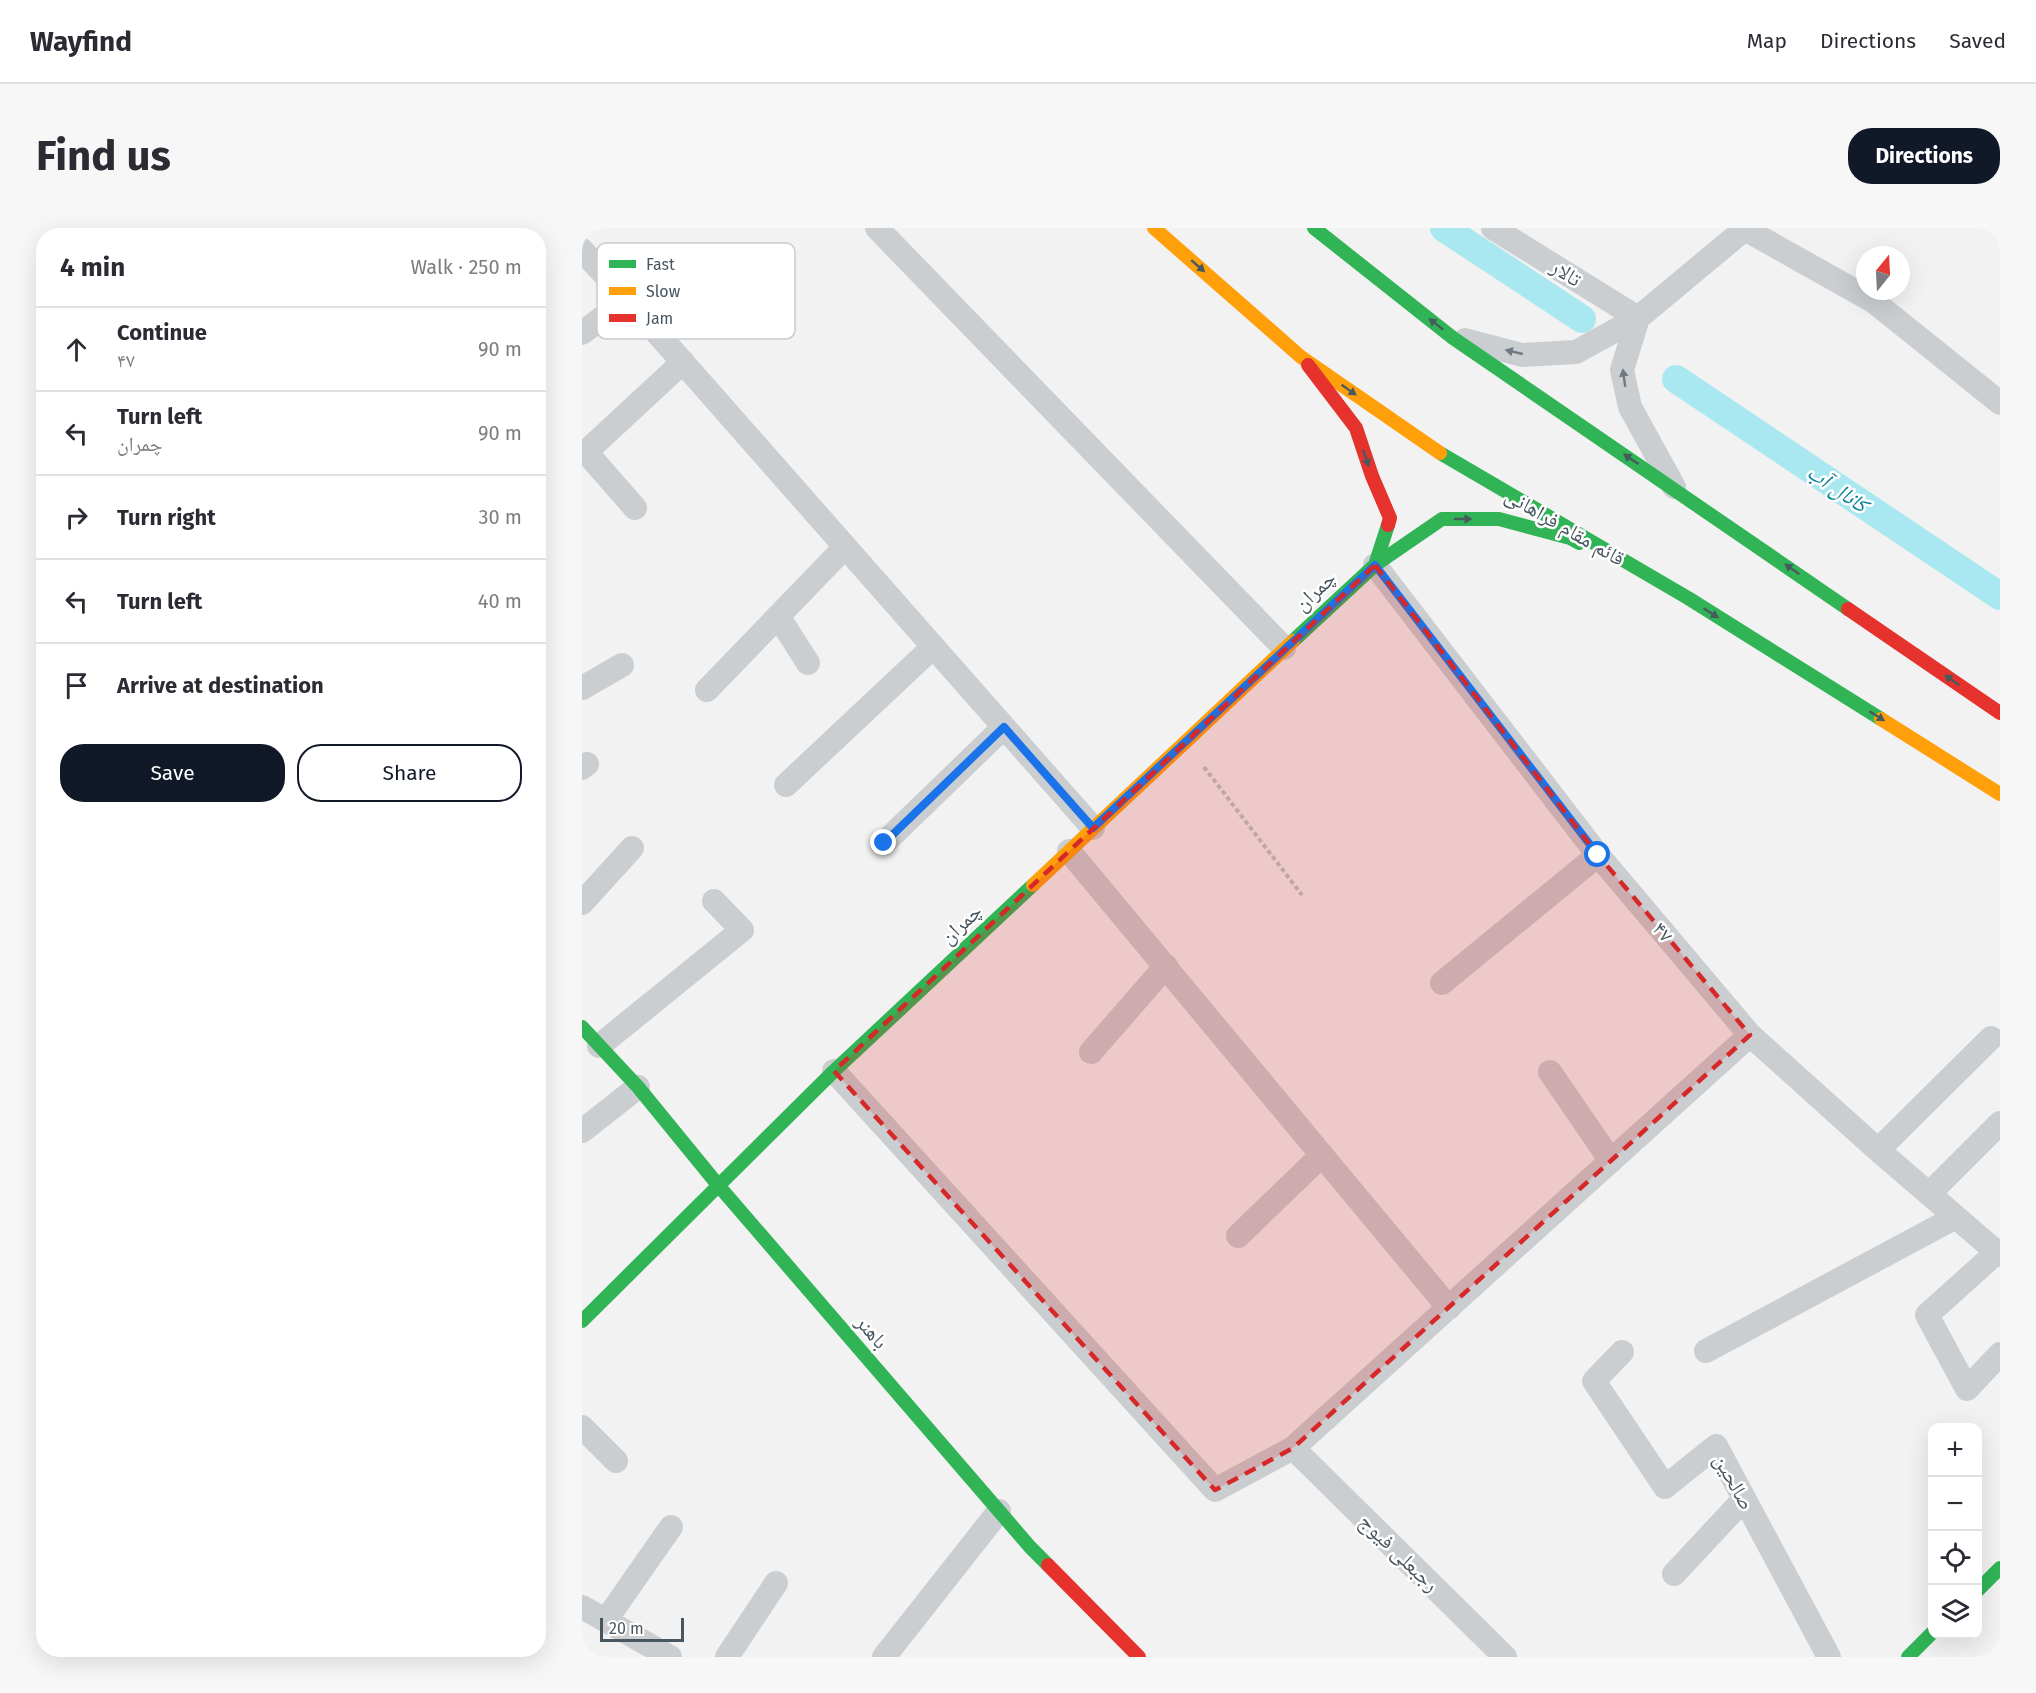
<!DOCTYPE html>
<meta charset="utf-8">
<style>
:root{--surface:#fff;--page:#f7f7f7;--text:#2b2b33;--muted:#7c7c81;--line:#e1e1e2;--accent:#111827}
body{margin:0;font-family:"Fira Sans","Noto Naskh Arabic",sans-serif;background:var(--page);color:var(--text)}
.controls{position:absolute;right:18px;bottom:18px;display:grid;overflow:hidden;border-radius:12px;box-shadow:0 6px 24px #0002}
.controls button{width:54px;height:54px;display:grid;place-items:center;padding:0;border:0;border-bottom:2px solid var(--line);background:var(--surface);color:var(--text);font:30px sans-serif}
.compass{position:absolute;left:1274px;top:18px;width:54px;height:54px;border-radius:50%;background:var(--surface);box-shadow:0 6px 24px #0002;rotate:18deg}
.scale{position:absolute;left:18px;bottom:15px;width:84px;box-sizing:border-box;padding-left:6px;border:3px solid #485660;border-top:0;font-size:16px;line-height:21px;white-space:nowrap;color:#485660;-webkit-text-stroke:4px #fff;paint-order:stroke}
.stop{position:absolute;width:18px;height:18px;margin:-14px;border:4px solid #1a73e8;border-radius:50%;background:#fff}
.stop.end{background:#1a73e8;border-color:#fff;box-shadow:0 2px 6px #0008}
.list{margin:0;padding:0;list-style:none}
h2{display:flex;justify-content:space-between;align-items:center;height:78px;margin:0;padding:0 24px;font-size:26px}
h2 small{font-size:20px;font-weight:400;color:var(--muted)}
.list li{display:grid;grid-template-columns:39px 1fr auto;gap:18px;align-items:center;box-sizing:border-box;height:84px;padding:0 24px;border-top:2px solid var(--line)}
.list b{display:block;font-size:22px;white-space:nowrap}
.list p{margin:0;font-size:20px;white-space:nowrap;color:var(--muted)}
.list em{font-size:20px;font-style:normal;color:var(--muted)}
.actions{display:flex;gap:12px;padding:18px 24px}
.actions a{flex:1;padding:14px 0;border:2px solid var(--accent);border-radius:24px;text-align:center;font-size:21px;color:var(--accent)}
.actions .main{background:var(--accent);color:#fff}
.icon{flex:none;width:33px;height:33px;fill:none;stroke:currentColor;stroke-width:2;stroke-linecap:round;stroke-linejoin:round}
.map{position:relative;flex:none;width:1418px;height:1429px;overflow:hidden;border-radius:24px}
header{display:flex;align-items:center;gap:36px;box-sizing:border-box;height:84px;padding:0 30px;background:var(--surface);border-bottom:2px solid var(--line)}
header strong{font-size:28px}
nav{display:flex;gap:33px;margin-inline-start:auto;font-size:21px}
.intro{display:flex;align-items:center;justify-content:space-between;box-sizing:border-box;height:144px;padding:0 36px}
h1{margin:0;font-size:42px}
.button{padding:15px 27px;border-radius:24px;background:var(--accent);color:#fff;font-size:21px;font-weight:700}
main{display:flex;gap:36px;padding:0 36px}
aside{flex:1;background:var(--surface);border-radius:24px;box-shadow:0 6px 24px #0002}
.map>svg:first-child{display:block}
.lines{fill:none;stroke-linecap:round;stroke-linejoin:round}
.canal{stroke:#a9e8f1;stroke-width:28}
.path{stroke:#b9c7c2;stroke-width:4;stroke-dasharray:4.5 3;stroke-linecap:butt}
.street{stroke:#cbced1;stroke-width:24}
.fast{stroke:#30b455;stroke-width:14}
.slow{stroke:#ff9f0a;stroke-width:14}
.jam{stroke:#e5322d;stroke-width:14}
.oneway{fill:#475b5f}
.oneway2{fill:#6f7a82}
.route{stroke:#1a73e8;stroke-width:8}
.marked{fill:#d62828;fill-opacity:0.2;stroke:#d62828;stroke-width:4.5;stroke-dasharray:12 8;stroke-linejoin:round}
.labels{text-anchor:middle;stroke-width:5;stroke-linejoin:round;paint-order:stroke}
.street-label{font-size:21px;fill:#485660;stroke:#fff}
.water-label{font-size:22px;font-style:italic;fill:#078195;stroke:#fff}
.key{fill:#fff;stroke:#c8cccf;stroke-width:1.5}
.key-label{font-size:16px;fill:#485660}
</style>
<header>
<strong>Wayfind</strong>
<nav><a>Map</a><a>Directions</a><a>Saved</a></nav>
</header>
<div class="intro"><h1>Find us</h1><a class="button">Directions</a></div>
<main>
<aside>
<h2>4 min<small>Walk · 250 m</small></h2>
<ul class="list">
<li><svg class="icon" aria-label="ahead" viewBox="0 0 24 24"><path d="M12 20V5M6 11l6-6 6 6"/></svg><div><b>Continue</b><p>۴۷</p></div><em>90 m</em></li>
<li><svg class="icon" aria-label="left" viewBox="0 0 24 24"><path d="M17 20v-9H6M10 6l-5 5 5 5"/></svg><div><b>Turn left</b><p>چمران</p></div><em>90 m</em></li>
<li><svg class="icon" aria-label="right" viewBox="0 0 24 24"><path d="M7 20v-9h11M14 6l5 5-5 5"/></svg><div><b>Turn right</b></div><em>30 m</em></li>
<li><svg class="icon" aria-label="left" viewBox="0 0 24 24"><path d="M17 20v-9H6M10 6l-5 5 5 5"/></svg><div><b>Turn left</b></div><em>40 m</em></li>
<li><svg class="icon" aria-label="arrive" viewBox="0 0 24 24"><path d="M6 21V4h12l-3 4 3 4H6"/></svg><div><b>Arrive at destination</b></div></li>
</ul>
<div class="actions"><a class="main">Save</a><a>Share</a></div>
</aside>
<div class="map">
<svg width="1418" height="1429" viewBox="0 0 1418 1429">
<rect width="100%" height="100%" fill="#f3f2f2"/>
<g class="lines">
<path class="canal" d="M862,0l138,91
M1094,151l324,217"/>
<path class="path" d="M622,539l98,128"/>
<path class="street" d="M295,0l407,420
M911,0l145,90 108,-90
M1161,0l130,73 127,102
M0,22l45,49 466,529
M0,105l45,-34
M883,112l57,15 54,-3 62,-34 -16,52 8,37 44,80
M53,280l-49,-56 97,-90
M793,337l223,290 152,180 128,115 122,105
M196,388l30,47
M0,460l40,-23
M125,462l138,-143
M0,540l5,-4
M204,557l147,-138
M302,615l120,-116
M487,623l380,457
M0,675l50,-55
M860,755l156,-128
M17,818l143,-116 -28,-29
M509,824l75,-86
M252,843l381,419 78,-42 457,-413
M968,844l61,89
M0,903l56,-44
M1296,922l113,-112
M1347,966l71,-71
M656,1008l84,-81
M1415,1024l-70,63 40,74 33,-35
M1124,1123l250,-134
M1040,1124l-28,29 71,106 51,-41 113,211
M0,1199l34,34
M711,1220l212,209
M1092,1346l70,-75
M0,1379l88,50
M24,1392l65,-93
M145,1429l49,-74
M302,1429l115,-146"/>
<path class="fast" d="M732,0l139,110 395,271
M858,225l248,145 193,121
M806,297l-13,40 67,-46h57l71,19 9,5
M711,413l82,-76
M0,799l56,60 80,98 312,362 18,18
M0,1093l252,-250 199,-186
M1396,1362l22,-22
M1326,1429l24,-24"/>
<path class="slow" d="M572,0l147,129 139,96
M1299,491l119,75
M451,657l260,-244"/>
<path class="jam" d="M726,137l48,63 16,48 18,42 -2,7
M1266,381l152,104
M466,1337l91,92"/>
</g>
<defs><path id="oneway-solid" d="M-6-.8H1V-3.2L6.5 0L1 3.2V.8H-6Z" transform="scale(1.5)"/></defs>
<g class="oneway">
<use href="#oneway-solid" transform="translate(616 38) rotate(41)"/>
<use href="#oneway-solid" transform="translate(854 96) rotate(-142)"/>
<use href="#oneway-solid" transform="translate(767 162) rotate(35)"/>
<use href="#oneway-solid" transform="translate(784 230) rotate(71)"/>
<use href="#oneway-solid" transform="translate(1049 231) rotate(-146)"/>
<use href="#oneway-solid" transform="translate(881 291)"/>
<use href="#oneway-solid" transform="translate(1210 341) rotate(-145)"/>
<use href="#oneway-solid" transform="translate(1129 385) rotate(32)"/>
<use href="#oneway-solid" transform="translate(1370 452) rotate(-145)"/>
<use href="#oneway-solid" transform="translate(1295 488) rotate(32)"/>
</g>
<g class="oneway2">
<use href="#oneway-solid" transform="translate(932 124) rotate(-167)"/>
<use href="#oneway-solid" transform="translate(1042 150) rotate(-98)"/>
</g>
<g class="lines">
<path class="route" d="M302,615l120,-116 89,101 282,-263 223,290"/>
</g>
<path class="marked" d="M793,337l223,290 152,180 -457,413 -78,42 -381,-419z"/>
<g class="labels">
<g class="street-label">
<text transform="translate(984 45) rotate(32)" y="7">تالار</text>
<text transform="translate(983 299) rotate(30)" y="7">قائم مقام فراهانی</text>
<text transform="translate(733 363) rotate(-43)" y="7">چمران</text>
<text transform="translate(379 696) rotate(-43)" y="7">چمران</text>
<text transform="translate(1081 704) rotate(50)" y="7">۴۷</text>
<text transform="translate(290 1104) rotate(49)" y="7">باهنر</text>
<text transform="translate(1152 1254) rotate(61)" y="7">صالحین</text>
<text transform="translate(817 1325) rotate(44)" y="7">رجبعلی فیوج</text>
</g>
<g class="water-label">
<text transform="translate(1256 260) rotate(34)" y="8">کانال آب</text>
</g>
</g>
<rect x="15" y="15" width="198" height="96" rx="9" class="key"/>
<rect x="27" y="32" width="27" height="8" fill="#30b455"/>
<rect x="27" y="59" width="27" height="8" fill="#ff9f0a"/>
<rect x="27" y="86" width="27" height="8" fill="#e5322d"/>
<g class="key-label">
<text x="64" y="42">Fast</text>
<text x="64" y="69">Slow</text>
<text x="64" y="96">Jam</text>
</g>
</svg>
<div class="controls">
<button>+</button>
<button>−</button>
<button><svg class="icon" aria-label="locate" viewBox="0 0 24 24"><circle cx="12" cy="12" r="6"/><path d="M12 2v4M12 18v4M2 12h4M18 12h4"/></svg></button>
<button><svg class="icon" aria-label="layers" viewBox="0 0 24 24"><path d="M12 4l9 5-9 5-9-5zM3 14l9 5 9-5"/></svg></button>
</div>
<svg class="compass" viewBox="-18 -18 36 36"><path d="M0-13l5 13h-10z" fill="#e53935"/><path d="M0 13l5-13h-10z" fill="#7c7c81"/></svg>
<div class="scale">20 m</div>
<div class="stop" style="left:1016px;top:627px"></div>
<div class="stop end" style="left:302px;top:615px"></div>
</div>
</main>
